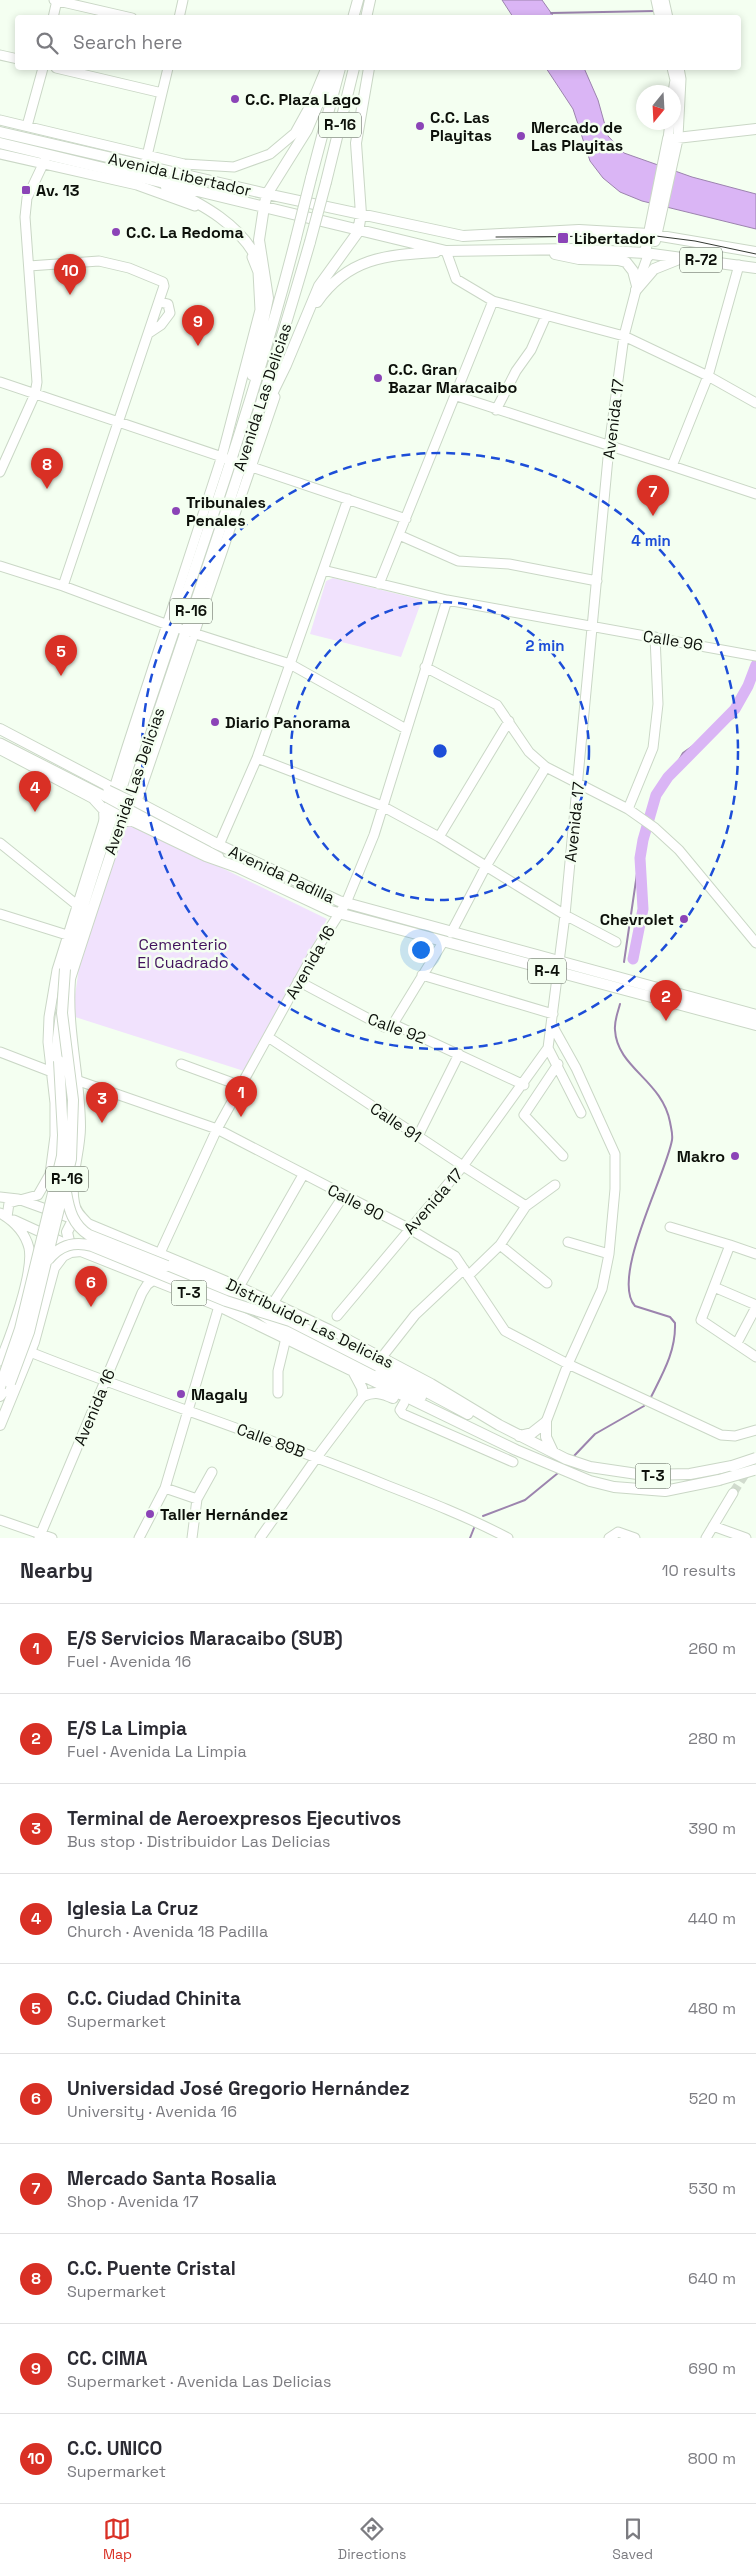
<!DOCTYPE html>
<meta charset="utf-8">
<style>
:root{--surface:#fff;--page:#f7f7f7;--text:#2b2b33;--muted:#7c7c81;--line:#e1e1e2;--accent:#d93025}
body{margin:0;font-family:"Space Grotesk",sans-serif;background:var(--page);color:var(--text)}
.compass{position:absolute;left:636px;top:85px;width:45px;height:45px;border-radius:50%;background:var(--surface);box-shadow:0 2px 8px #0003;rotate:198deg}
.you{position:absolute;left:420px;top:949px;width:18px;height:18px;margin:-12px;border:4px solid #fff;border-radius:50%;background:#1a73e8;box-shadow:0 0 0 8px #1a73e833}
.badge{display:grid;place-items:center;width:32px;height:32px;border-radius:50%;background:var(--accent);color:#fff;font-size:16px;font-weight:700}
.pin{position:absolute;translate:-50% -41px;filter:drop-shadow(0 1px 2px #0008)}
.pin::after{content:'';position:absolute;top:26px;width:18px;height:15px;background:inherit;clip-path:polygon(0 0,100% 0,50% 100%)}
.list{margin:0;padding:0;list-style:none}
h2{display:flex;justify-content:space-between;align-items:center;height:65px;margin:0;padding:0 20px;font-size:21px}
h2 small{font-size:16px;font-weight:400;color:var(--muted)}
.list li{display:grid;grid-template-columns:32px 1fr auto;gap:15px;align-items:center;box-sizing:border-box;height:90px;padding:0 20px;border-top:1px solid var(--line)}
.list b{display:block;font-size:19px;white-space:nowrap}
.list p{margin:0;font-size:16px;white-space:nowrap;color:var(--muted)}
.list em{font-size:16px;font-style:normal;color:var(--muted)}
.icon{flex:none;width:28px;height:28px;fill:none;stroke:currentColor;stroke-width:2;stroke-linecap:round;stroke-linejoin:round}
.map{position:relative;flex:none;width:756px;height:1538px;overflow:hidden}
.search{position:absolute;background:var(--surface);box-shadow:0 2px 8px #0003;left:15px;right:15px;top:15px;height:55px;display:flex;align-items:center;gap:12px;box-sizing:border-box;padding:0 18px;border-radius:5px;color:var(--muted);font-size:19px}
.sheet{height:965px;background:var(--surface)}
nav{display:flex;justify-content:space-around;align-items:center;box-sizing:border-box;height:70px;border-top:1px solid var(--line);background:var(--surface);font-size:14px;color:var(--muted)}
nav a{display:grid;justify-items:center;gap:2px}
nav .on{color:var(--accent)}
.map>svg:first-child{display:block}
.green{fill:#f1e2fd}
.water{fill:#dab5f5;stroke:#9c84ae}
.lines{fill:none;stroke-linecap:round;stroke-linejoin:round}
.stream{stroke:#9c84ae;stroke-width:2}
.river{stroke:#dab5f5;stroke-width:11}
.minor-tunnel{stroke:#d1dbce;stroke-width:9;stroke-dasharray:9 4.5;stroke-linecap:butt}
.minor-casing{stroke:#cad7c6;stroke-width:11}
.major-casing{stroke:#cad7c6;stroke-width:12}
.minor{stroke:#fff;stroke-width:9}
.major{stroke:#fff;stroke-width:10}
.tram{stroke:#343932;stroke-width:1}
.minor-bridge-casing{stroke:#cad7c6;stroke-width:11;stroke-linecap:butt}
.major-bridge-casing{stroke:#cad7c6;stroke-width:12;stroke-linecap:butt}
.minor-bridge{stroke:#fff;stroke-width:9}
.major-bridge{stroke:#fff;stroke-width:10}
.ring{fill:none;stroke:#1d4ed8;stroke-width:2.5;stroke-dasharray:9 6}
.poi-dot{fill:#8b44b7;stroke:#f4fff1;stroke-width:2}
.labels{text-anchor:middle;stroke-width:5;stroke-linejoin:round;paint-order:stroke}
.shield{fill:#f4fff1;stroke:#52584f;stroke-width:1}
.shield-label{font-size:15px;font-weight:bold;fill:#0c100a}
.poi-label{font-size:16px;font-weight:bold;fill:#0c100a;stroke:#f4fff1;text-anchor:start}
.street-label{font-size:16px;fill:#0c100a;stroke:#f4fff1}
.park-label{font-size:16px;fill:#42135d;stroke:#f4fff1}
.centre{fill:#1d4ed8;stroke:#f4fff1;stroke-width:2.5}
.ring-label{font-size:15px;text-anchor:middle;font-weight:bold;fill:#1d4ed8;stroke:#f4fff1;stroke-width:5;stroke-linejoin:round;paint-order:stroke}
</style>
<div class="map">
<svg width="756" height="1538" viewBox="0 0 756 1538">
<rect width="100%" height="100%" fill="#f4fff1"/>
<path class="green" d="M333,578l89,22 -21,57 -91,-23 16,-53z
M125,821l202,98 -83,152 -172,-55 7,-48z"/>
<path class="water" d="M502,0h40l12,17h-41z
M546,68h38l14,32 10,36 16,17 68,24 64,17v35l-114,-28 -22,-9 -17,-14 -13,-17 -17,-52z"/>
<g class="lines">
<path class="stream" d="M551,13l104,-2
M646,819l37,-66 51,-36 22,-54
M624,962l20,-136
M620,1004c-2,8 -6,17 -5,26 2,38 47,50 55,92 1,6 3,12 2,18 -6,35 -62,138 -37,166l35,11 5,6c1,28 -12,50 -24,74
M573,1457l22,-23 49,-28
M483,1516l42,-16 33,-27
M470,1538l4,-10"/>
<path class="river" d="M633,959l10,-50 -3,-51 3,-18 13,-45 12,-18 67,-68 13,-23 8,-21"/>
<path class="minor-tunnel" d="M733,1493l16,-25"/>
<defs>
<path id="minor" d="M54,0l78,18
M656,0l4,18
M664,0l4,18
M53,18l4,-18
M179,18l4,-18
M0,55l18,4
M56,68l106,25
M672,68l3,12 -2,12
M0,120l184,44 50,3 36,-13 25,-21 16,-29 15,-36
M27,126l16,-58
M678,137l3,-58 -2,-11
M668,139l2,-17
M0,154l137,31 58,21
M146,160l22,-92
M446,251l10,28 37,22 131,35 84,40 48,27
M29,266l70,-5 30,7 34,14 1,4 -101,300
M149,333l12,-8 9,-12 -2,-9 -8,-2
M0,382l406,137
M457,396l215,70 36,-90 31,-111
M496,410l20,-39 15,-21 15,-34
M672,466l84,28
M0,472l35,-78 2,-12 -12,-165 2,-19 18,-38
M399,535l59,26 51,3 88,17
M0,566l63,20 105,39 122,39 116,65
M323,570l124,30 309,56
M379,584l114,-283
M425,667l72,38 32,47 17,15 82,42 27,19 24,22 77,93
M0,743l106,54
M257,758l125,48 57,31 126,78 51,27
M137,801l138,-404
M128,809l91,48
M628,809l25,-61 5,-44 -3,-67
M439,837l70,-116
M0,843l77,62
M214,843l5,2 38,-87 91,-259
M0,914l67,21
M451,933l34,-65 61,-101
M422,975l131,39
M298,981l86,46 9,-3 131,61
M393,1024l50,-82
M268,1037l195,129 63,40
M548,1048l33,65
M0,1052l52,20
M181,1064l60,22
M558,1064l-34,51 39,41
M76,1080l141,49 191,99 47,28 50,75 63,33 153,71 14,1 21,-6
M418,1136l41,-82
M0,1197l18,2 61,22
M0,1213c14,8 25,19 29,35 5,24 -19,90 -29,113
M7,1217l2,-14 29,-8 12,-21 5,-38v-33l-7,-61 1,-25 8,-47 70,-223 95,-291 38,-146 -2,-38 -6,-15
M14,1220l59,27
M670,1227l60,18
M568,1242l41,12
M500,1245l47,38
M160,1253l57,-124 97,-176 32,-50 28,-68 73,-235
M756,1254l-26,-9 -29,75 55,37
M468,1276l32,-31 26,-39 29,-21
M239,1287l64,-112
M714,1287l42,18
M273,1303l71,-108
M337,1316l126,-150 85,-118 17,-133 44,-468 15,-111 13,-50 10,-28 4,-4
M737,1343l19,-36
M30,1352c118,47 239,85 356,133 41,16 82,32 122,53
M382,1357l33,-42 49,-46
M278,1393v-22l8,-33
M404,1403l-4,7 3,4 110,48
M546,1422l22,-58 34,-75 7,-35 6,-65v-35l-39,-86 -24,-43
M165,1488l32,11
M0,1520l52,18
M713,1526l33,12
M39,1538l103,-245 5,-8 8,-6
M139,1538l26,-50 54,-182
M192,1538l5,-39 15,-27
M260,1538l57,-81 46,-61
M609,1538l9,-6 17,6
M706,1538l27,-45"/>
<path id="major" d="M353,18l5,-18
M366,18l4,-18
M0,132l267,62 196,42 116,-6 70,4 107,18
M0,143l446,108 128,-2 71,4 111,15
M311,178l29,-110
M326,182l28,-114
M166,187c36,17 76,38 93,76
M655,241l23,-104
M645,253l23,-114 88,-10
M555,254l24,5 39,1 8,2 7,9 4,15
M636,290l18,-21 25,-10
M317,302c31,-44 68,-47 119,-50
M252,375l16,-77 -9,-58 5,-33 3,-13 40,-64 26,-62
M267,404l19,-39 33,-79 39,-54 3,-18 -5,-71 13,-75
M0,729l118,62
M0,749l93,49 11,12 1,20
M128,797l91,48 120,56 417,114
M120,823l10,-3 5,2 71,34 31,11 94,44 425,114
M65,969c17,-66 40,-130 61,-195 58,-178 124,-354 170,-536
M70,979c-4,51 10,98 10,148 0,25 -11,52 -6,76 1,9 8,15 14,21l151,63 90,43 102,54 68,41 67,34 24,8 54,8 46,-1 42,-8
M68,985c79,-248 170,-493 242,-743
M59,1061l-2,-15 4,-33
M78,1249l-9,-8 -2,-9 4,-8 12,-1
M167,1266l63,27 57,38 134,66
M378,1366l90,48
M353,1371l9,17 1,8c12,-5 19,-3 30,2
M0,1396l10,-13
M546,1422v15l7,15
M0,1425l34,-83 20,-74 9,-12 8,-4 10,-1 138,55 297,144 74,31 24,6 51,4 54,-11
M519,1436l13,-3 14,-11"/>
</defs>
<use href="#minor" class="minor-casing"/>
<use href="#major" class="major-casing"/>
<use href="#minor" class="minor"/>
<use href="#major" class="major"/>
<path class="tram" d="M496,237l160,-1 39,5 61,13"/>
<defs>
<path id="minor-bridge" d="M108,790l23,11
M106,797l22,12"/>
<path id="major-bridge" d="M296,238l15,-60
M310,242l16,-60
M66,1192c3,18 7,33 23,43l78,31
M48,1260c12,-15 26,-19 44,-14l134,55 64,20 88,45
M10,1383l19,-51 42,-173 2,-59 -11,-87 3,-44
M0,1387l20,-58 42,-173 1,-21 -4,-74
M732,1466l24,-8
M719,1480l35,-10"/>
</defs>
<use href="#minor-bridge" class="minor-bridge-casing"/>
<use href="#major-bridge" class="major-bridge-casing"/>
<use href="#minor-bridge" class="minor-bridge"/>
<use href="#major-bridge" class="major-bridge"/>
</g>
<g class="ring">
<circle cx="440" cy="751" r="149"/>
<circle cx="440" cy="751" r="298"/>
</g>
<g class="poi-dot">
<circle cx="235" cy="99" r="5"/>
<circle cx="420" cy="126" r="5"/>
<circle cx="521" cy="136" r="5"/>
<rect x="21" y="185" width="10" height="10" rx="2.5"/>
<circle cx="116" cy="232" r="5"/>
<rect x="557" y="232" width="12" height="12" rx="2.5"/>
<circle cx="378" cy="378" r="5"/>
<circle cx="176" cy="511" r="5"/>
<circle cx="215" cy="722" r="5"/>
<circle cx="684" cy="919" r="5"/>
<circle cx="735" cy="1156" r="5"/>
<circle cx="181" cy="1394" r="5"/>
<circle cx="150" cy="1514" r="5"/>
</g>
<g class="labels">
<g class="shield">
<rect x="319" y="112.5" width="42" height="25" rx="4"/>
<rect x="680" y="247.5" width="42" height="25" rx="4"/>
<rect x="170" y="598.5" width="42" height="25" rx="4"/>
<rect x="528" y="958.5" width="38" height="25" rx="4"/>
<rect x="46" y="1166.5" width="42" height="25" rx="4"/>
<rect x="171.5" y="1280.5" width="35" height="25" rx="4"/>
<rect x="635.5" y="1463.5" width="35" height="25" rx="4"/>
</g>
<g class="shield-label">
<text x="340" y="130">R-16</text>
<text x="701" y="265">R-72</text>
<text x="191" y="616">R-16</text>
<text x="547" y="976">R-4</text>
<text x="67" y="1184">R-16</text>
<text x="189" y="1298">T-3</text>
<text x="653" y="1481">T-3</text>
</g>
<g class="poi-label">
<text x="245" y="105">C.C. Plaza Lago</text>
<text x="430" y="123">C.C. Las<tspan x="430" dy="18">Playitas</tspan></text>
<text x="531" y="133">Mercado de<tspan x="531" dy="18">Las Playitas</tspan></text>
<text x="36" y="196">Av. 13</text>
<text x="126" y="238">C.C. La Redoma</text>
<text x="574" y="244">Libertador</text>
<text x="388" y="375">C.C. Gran<tspan x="388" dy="18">Bazar Maracaibo</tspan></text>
<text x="186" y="508">Tribunales<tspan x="186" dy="18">Penales</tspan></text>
<text x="225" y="728">Diario Panorama</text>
<text x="674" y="925" text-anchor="end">Chevrolet</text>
<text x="725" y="1162" text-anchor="end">Makro</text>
<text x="191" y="1400">Magaly</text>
<text x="160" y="1520">Taller Hernández</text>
</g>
<g class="street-label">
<text transform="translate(180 174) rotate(13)" y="6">Avenida Libertador</text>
<text transform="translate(262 397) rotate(-72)" y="6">Avenida Las Delicias</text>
<text transform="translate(613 419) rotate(-83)" y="6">Avenida 17</text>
<text transform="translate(673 640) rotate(9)" y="6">Calle 96</text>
<text transform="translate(134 781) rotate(-71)" y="6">Avenida Las Delicias</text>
<text transform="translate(574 822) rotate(-84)" y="6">Avenida 17</text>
<text transform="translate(282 874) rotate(25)" y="6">Avenida Padilla</text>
<text transform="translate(310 962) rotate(-60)" y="6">Avenida 16</text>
<text transform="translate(397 1028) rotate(20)" y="6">Calle 92</text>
<text transform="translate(396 1122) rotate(34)" y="6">Calle 91</text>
<text transform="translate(433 1201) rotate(-49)" y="6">Avenida 17</text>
<text transform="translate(356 1202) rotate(27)" y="6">Calle 90</text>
<text transform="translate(310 1323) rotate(26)" y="6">Distribuidor Las Delicias</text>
<text transform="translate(94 1407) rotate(-67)" y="6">Avenida 16</text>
<text transform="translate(271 1440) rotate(20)" y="6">Calle 89B</text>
</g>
<g class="park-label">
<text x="183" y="950">Cementerio<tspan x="183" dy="18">El Cuadrado</tspan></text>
</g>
</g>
<circle cx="440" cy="751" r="8" class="centre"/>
<g class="ring-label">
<text x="651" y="546">4 min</text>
<text x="545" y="651">2 min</text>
</g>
</svg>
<svg class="compass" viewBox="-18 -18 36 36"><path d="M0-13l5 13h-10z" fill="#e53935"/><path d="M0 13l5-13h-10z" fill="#7c7c81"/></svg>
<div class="you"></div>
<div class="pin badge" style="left:241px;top:1117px">1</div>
<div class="pin badge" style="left:666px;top:1021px">2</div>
<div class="pin badge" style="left:102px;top:1123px">3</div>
<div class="pin badge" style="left:35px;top:812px">4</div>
<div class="pin badge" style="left:61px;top:676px">5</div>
<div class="pin badge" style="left:91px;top:1307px">6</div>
<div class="pin badge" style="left:653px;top:516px">7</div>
<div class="pin badge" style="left:47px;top:489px">8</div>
<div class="pin badge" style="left:198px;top:346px">9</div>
<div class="pin badge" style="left:70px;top:295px">10</div>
<div class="search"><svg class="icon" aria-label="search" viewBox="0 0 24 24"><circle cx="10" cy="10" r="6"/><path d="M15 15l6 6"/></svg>Search here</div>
</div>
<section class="sheet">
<h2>Nearby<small>10 results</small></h2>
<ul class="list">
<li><span class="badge">1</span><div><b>E/S Servicios Maracaibo (SUB)</b><p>Fuel · Avenida 16</p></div><em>260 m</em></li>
<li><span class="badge">2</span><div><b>E/S La Limpia</b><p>Fuel · Avenida La Limpia</p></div><em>280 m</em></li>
<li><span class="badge">3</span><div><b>Terminal de Aeroexpresos Ejecutivos</b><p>Bus stop · Distribuidor Las Delicias</p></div><em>390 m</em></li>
<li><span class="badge">4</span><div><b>Iglesia La Cruz</b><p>Church · Avenida 18 Padilla</p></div><em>440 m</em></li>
<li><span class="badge">5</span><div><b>C.C. Ciudad Chinita</b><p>Supermarket</p></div><em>480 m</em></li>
<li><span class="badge">6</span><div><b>Universidad José Gregorio Hernández</b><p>University · Avenida 16</p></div><em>520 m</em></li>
<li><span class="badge">7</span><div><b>Mercado Santa Rosalia</b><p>Shop · Avenida 17</p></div><em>530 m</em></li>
<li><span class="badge">8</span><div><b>C.C. Puente Cristal</b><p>Supermarket</p></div><em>640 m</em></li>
<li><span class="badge">9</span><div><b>CC. CIMA</b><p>Supermarket · Avenida Las Delicias</p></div><em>690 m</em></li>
<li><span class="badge">10</span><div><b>C.C. UNICO</b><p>Supermarket</p></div><em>800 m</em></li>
</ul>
</section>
<nav>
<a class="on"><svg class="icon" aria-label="map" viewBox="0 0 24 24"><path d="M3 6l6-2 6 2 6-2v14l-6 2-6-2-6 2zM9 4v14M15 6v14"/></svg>Map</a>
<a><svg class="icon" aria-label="directions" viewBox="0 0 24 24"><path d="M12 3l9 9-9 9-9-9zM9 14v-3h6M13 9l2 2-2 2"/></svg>Directions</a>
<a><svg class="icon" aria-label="saved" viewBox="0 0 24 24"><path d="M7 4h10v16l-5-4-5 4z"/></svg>Saved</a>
</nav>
